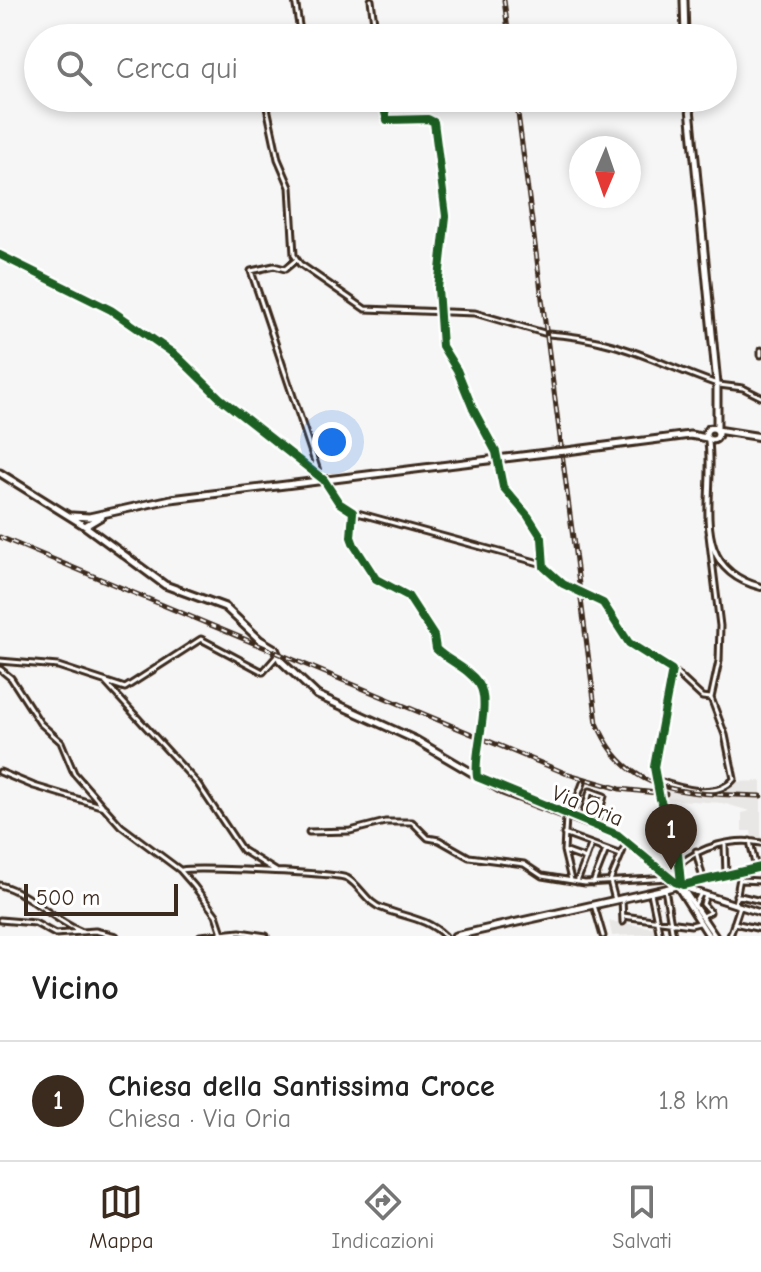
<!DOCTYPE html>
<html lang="it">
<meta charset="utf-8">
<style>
:root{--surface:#fff;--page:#f2f2f2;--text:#222;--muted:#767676;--line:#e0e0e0;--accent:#3b2a1e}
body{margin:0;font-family:"Comic Neue",sans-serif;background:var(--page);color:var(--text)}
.compass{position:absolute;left:569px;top:136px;width:72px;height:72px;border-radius:50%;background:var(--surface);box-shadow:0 4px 12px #0003;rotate:182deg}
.scale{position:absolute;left:24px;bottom:20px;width:154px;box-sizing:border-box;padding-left:8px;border:4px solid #3b2a1e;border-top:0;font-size:22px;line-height:28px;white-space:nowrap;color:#3b2a1e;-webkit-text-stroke:6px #fff;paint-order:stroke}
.you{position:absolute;left:332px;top:442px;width:28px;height:28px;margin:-20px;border:6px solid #fff;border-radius:50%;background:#1a73e8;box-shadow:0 0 0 12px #1a73e833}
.badge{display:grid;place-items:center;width:52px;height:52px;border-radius:50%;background:var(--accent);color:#fff;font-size:26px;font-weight:700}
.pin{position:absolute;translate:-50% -66px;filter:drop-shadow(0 2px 4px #0008)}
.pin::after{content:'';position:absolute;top:42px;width:28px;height:24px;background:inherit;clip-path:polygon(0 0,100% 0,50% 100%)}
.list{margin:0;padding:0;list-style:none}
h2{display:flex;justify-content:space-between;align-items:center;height:104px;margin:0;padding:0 32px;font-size:34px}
h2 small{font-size:26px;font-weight:400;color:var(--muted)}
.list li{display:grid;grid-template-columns:52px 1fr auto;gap:24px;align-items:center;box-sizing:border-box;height:120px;padding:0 32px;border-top:2px solid var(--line)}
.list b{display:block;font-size:30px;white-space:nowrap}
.list p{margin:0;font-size:26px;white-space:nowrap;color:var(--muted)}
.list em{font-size:26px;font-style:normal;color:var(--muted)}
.icon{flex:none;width:44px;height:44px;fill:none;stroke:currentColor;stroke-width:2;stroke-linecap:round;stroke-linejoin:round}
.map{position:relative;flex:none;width:761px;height:936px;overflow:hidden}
.search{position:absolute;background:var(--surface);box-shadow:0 4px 12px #0003;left:24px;right:24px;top:24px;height:88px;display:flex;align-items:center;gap:20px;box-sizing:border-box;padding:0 28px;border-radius:44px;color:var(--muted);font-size:30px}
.sheet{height:224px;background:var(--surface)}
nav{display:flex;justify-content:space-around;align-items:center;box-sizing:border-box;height:112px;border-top:2px solid var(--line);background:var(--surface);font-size:22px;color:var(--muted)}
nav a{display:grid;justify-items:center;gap:4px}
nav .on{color:var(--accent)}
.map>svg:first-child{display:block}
.built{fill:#e9e7e6}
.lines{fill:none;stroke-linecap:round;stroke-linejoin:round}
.minor-casing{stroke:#3b2a1e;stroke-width:9}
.tertiary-casing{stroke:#3b2a1e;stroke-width:10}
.secondary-casing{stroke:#3b2a1e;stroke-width:11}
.minor{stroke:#fff;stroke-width:3}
.tertiary{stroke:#fff;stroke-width:4}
.secondary{stroke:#fff;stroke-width:5}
.rail-casing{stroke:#3b2a1e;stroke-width:5}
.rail{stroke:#fff;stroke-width:2;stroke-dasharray:6;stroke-linecap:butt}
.secondary-bridge-casing{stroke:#3b2a1e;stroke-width:11;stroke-linecap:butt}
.secondary-bridge{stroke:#fff;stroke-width:5}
.cycleway-casing{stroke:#fff;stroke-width:13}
.cycleway{stroke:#1b5e20;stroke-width:8}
.labels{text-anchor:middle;stroke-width:6;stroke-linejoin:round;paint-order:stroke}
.street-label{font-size:22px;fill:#3b2a1e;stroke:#fff}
</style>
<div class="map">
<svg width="761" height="936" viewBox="0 0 761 936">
<rect width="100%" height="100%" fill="#f7f6f6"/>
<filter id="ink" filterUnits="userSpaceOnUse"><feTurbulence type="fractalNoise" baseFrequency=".0125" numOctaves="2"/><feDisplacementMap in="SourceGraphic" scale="16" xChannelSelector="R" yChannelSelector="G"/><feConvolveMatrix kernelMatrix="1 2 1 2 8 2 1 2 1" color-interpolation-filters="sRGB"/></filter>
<g filter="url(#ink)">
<path class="built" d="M651,781l30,9 27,1 27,-9 26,-1v60l-9,-2 -1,-8h-9v-18l8,-2 -28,-8 -60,-4 -1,-3 -13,-2 8,-2z
M609,921l48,7 1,6 -46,2z"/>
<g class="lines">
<defs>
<path id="minor" d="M295,0l6,38
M371,0l5,38
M265,98l13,61 12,28 4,68 6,9 65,45 110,4 69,20
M381,98l6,22 41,-1 6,3 12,94 -8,72 4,58 15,24 16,39 23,43 7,35 25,29 14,22 2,29 19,17 40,19 26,40 43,27 -18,97 6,32 16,36 5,48
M0,255l111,55 66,46 44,43 99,78
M296,260l-11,9 -11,-3 -23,5 68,203
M548,334c69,4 106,28 169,50
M761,350v5
M719,385l24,3 18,9
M326,482l13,21 14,9 -2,25 3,8 22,34 32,17 26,40 2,13c13,14 33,18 43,36 12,19 -5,65 -3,88
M354,512l189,52
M0,661l58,5 67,22 76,-49 62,33 14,-16
M0,669l11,9 29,45 21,19 13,31 28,32
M672,669l30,28 9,1
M104,681l94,103 44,66 34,21
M0,772l34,14 70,21 17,19 59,44 14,16 22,29 7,21
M656,780c22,8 60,20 78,-1l-9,-44 -14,-37 8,-37 1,-35 -11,-91
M566,817l-2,34 7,29
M570,817l13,-34
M582,819l8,-28 14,5 -9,31
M309,832l41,-1 35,-9h27l16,16 11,2 30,17 55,7 18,12 43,7 84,-5
M564,834l57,21
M750,841l6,28
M725,845l1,30
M564,851l22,8
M696,851l7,28
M680,864c21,-17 53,-27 81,-21
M182,870c14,-3 155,3 165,8 14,8 20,26 37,31 24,9 42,9 61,27
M741,880l20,1
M577,882l14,-37
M593,883l13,-33
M0,885c30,8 51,34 80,46
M665,889l8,47
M651,893l9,43
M736,895l25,6
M622,898l1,24
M615,900l-5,-19 16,-38
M735,904l6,-31
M594,905l9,31
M694,906l7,-13
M623,916l68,9 8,-2
M702,916l8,-4 -7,-8 3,-9
M0,920l35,3 20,11 40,-3 21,5
M734,923l27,6
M200,936l40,-4 26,4
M730,936l10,-30"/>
<path id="tertiary" d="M708,438c9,56 -24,129 53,149
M685,888l76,25
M679,889l30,47
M684,890l31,46"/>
<path id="secondary" d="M684,0l1,38
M689,98l28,286v45
M706 434a6 6 0 1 1 12 0a6 6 0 1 1-12 0Z
M717,430l44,7
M567,451l123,-16 17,3
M0,473l85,53 80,59 60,22 35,33 15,9 5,11 37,35 99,45 87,51 115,44 59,48
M72,516l17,1 82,-18 383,-47
M85,526l17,-10
M455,936l210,-47 11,-3 7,4v-5l78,-18"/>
</defs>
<use href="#minor" class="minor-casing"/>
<use href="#tertiary" class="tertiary-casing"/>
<use href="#secondary" class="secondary-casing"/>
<use href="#minor" class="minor"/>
<use href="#tertiary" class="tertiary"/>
<use href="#secondary" class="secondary"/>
<defs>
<path id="rail" d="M504,0l5,38
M516,98l81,625c31,76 95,70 164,73
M0,537l565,236 55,16 46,5"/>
</defs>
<use href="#rail" class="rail-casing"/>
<use href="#rail" class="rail"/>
<defs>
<path id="secondary-bridge" d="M554,452l13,-1"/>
</defs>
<use href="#secondary-bridge" class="secondary-bridge-casing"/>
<use href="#secondary-bridge" class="secondary-bridge"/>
<defs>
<path id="cycleway" d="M381,98l6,22 41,-1 6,3 12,94 -8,72 4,58 15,24 16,39 23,43 7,35 25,29 14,22 2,29 19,17 40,19 26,40 43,27 -18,97 6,32 16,36 5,48
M0,255l111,55 66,46 44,43 103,81 15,23 14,9 -2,25 3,8 22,34 32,17 26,40 2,13c13,13 31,18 43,35 13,20 -6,67 -2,93l141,58 57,47 8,3 78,-18"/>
</defs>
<use href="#cycleway" class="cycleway-casing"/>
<use href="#cycleway" class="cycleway"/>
</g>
</g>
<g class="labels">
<g class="street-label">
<text transform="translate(588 805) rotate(22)" y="8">Via Oria</text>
</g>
</g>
</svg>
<svg class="compass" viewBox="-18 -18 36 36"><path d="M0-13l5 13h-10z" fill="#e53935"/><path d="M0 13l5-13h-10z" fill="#767676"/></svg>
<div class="scale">500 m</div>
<div class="you"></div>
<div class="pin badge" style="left:671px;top:870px">1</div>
<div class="search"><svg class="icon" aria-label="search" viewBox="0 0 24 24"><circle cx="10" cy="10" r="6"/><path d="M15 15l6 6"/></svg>Cerca qui</div>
</div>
<section class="sheet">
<h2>Vicino<small></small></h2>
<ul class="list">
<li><span class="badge">1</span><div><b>Chiesa della Santissima Croce</b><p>Chiesa · Via Oria</p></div><em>1.8 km</em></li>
</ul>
</section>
<nav>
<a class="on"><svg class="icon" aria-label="map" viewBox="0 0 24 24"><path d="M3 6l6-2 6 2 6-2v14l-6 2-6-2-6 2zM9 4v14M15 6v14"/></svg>Mappa</a>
<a><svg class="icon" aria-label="directions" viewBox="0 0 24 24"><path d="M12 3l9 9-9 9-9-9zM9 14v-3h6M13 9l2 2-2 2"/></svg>Indicazioni</a>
<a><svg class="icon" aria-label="saved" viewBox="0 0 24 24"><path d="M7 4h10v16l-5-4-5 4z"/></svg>Salvati</a>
</nav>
